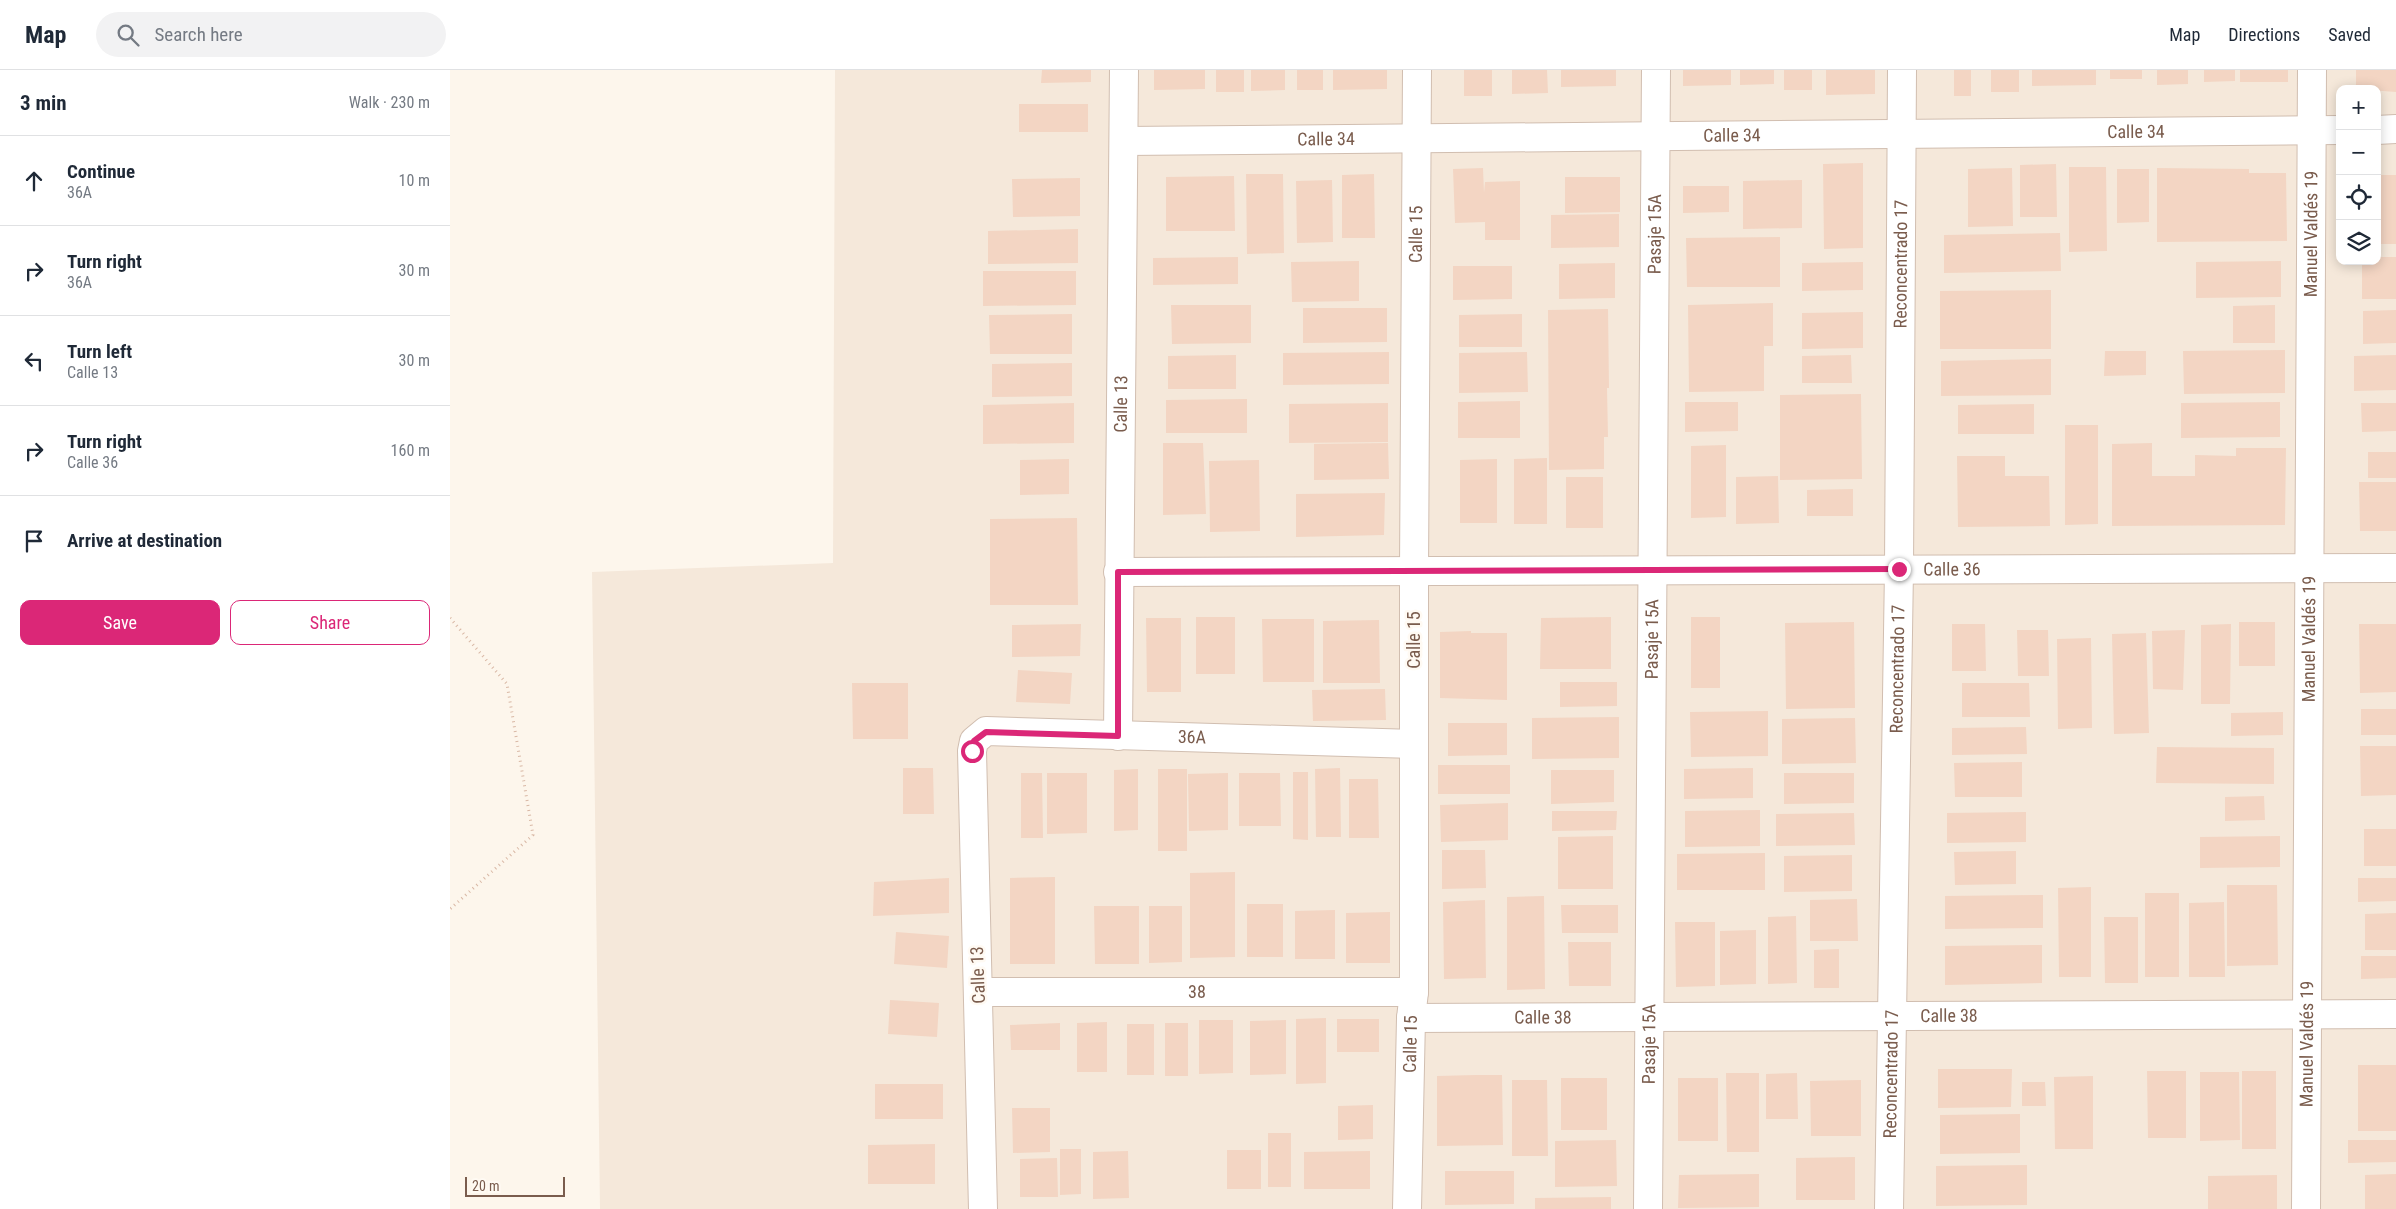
<!DOCTYPE html>
<meta charset="utf-8">
<style>
:root{--surface:#fff;--page:#f2f2f3;--text:#1f2937;--muted:#747a83;--line:#e0e1e3;--accent:#db2777}
body{margin:0;font-family:"Roboto Condensed",sans-serif;background:var(--page);color:var(--text)}
.controls{position:absolute;right:15px;top:15px;display:grid;overflow:hidden;border-radius:10px;box-shadow:0 2px 12px #0003}
.controls button{width:45px;height:45px;display:grid;place-items:center;padding:0;border:0;border-bottom:1px solid var(--line);background:var(--surface);color:var(--text);font:25px sans-serif}
.scale{position:absolute;left:15px;bottom:12px;width:100px;box-sizing:border-box;padding-left:5px;border:2px solid #7a5c4d;border-top:0;font-size:14px;line-height:18px;white-space:nowrap;color:#7a5c4d;-webkit-text-stroke:4px #fffaf3;paint-order:stroke}
.stop{position:absolute;width:15px;height:15px;margin:-11px;border:4px solid #db2777;border-radius:50%;background:#fff}
.stop.end{background:#db2777;border-color:#fff;box-shadow:0 1px 5px #0008}
.list{margin:0;padding:0;list-style:none}
h2{display:flex;justify-content:space-between;align-items:center;height:65px;margin:0;padding:0 20px;font-size:21px}
h2 small{font-size:16px;font-weight:400;color:var(--muted)}
.list li{display:grid;grid-template-columns:32px 1fr auto;gap:15px;align-items:center;box-sizing:border-box;height:90px;padding:0 20px;border-top:1px solid var(--line)}
.list b{display:block;font-size:19px;white-space:nowrap}
.list p{margin:0;font-size:16px;white-space:nowrap;color:var(--muted)}
.list em{font-size:16px;font-style:normal;color:var(--muted)}
.actions{display:flex;gap:10px;padding:15px 20px}
.actions a{flex:1;padding:11px 0;border:1px solid var(--accent);border-radius:10px;text-align:center;font-size:18px;color:var(--accent)}
.actions .main{background:var(--accent);color:#fff}
.icon{flex:none;width:28px;height:28px;fill:none;stroke:currentColor;stroke-width:2;stroke-linecap:round;stroke-linejoin:round}
.map{position:relative;flex:none;width:1946px;height:1139px;overflow:hidden}
header{display:flex;align-items:center;gap:30px;box-sizing:border-box;height:70px;padding:0 25px;background:var(--surface);border-bottom:1px solid var(--line)}
header strong{font-size:24px}
nav{display:flex;gap:28px;margin-inline-start:auto;font-size:18px}
.search{width:350px;height:45px;background:var(--page);display:flex;align-items:center;gap:12px;box-sizing:border-box;padding:0 18px;border-radius:28px;color:var(--muted);font-size:19px}
main{display:flex}
aside{flex:1;background:var(--surface)}
.map>svg:first-child{display:block}
.residential{fill:#f5e8da;fill-rule:evenodd}
.building{fill:#f3d5c3}
.lines{fill:none;stroke-linecap:round;stroke-linejoin:round}
.minor-casing{stroke:#d1beb0;stroke-width:30}
.tertiary-casing{stroke:#d1beb0;stroke-width:30}
.path{stroke:#d9b8a5;stroke-width:3;stroke-dasharray:1 4;stroke-linecap:butt}
.minor{stroke:#fff;stroke-width:28}
.tertiary{stroke:#fff;stroke-width:28}
.route{stroke:#db2777;stroke-width:6}
.labels{text-anchor:middle;stroke-width:5;stroke-linejoin:round;paint-order:stroke}
.street-label{font-size:18px;fill:#7a5c4d;stroke:#fffaf3}
</style>
<header>
<strong>Map</strong>
<div class="search"><svg class="icon" aria-label="search" viewBox="0 0 24 24"><circle cx="10" cy="10" r="6"/><path d="M15 15l6 6"/></svg>Search here</div>
<nav><a>Map</a><a>Directions</a><a>Saved</a></nav>
</header>
<main>
<aside>
<h2>3 min<small>Walk · 230 m</small></h2>
<ul class="list">
<li><svg class="icon" aria-label="ahead" viewBox="0 0 24 24"><path d="M12 20V5M6 11l6-6 6 6"/></svg><div><b>Continue</b><p>36A</p></div><em>10 m</em></li>
<li><svg class="icon" aria-label="right" viewBox="0 0 24 24"><path d="M7 20v-9h11M14 6l5 5-5 5"/></svg><div><b>Turn right</b><p>36A</p></div><em>30 m</em></li>
<li><svg class="icon" aria-label="left" viewBox="0 0 24 24"><path d="M17 20v-9H6M10 6l-5 5 5 5"/></svg><div><b>Turn left</b><p>Calle 13</p></div><em>30 m</em></li>
<li><svg class="icon" aria-label="right" viewBox="0 0 24 24"><path d="M7 20v-9h11M14 6l5 5-5 5"/></svg><div><b>Turn right</b><p>Calle 36</p></div><em>160 m</em></li>
<li><svg class="icon" aria-label="arrive" viewBox="0 0 24 24"><path d="M6 21V4h12l-3 4 3 4H6"/></svg><div><b>Arrive at destination</b></div></li>
</ul>
<div class="actions"><a class="main">Save</a><a>Share</a></div>
</aside>
<div class="map">
<svg width="1946" height="1139" viewBox="0 0 1946 1139">
<rect width="100%" height="100%" fill="#fdf6ec"/>
<path class="residential" d="M385,0h1561v1139h-1796l-8,-637 241,-9zM1890,19h37v172h-37z"/>
<path class="building" d="M592,0h49v12l-50,1z
M704,0h51v19l-51,1z
M766,0h28v22h-28z
M801,0h34v20l-34,1z
M847,0h26v20h-26z
M883,0h54v19l-54,1z
M1014,0h28v26h-28z
M1062,0h35l1,23 -36,1z
M1111,0h55v16l-55,1z
M1233,0h48v15l-48,1z
M1290,0h34v14l-34,1z
M1334,0h28v20h-28z
M1376,0h49v24l-49,1z
M1504,0h17v26h-17z
M1541,0h28v22h-28z
M1582,0h64v15l-64,1z
M1660,0h32v9h-32z
M1707,0h31v14l-31,1z
M1754,0h31v11l-31,1z
M1790,0h48v12h-48z
M1906,0h40v22l-40,-3z
M569,34h69v28h-69z
M1413,93v85l-39,1 -1,-85z
M1606,94l1,53h-37v-52z
M1619,97h37l1,84 -38,1z
M1033,98l1,25 1,-11 35,-1v59h-35v-18l-30,1 -2,-54z
M1562,98l1,58 -45,1v-58z
M1707,98l92,1v4h37l1,68 -130,1z
M1667,99h32v53l-32,1z
M796,104h37l1,79 -37,1z
M924,104l1,64h-33v-63z
M1931,105h15v69h-19v-56h4z
M784,106l1,55h-69v-54z
M1115,107h55v35l-55,1z
M630,108v38l-67,1 -1,-38z
M882,110l1,62 -36,1 -1,-62z
M1352,110v48l-59,1v-48z
M1233,116h46v26l-46,1z
M1169,144v33l-68,1v-33z
M628,159v34l-90,1v-33z
M1610,163l1,38 -117,2v-38z
M1330,167v50h-93l-1,-49z
M788,187v27l-85,1v-27z
M1927,187h19v42h-34v-38h15z
M909,191v40l-67,1 -1,-40z
M1831,191v36l-85,1v-36z
M1413,192v28l-61,1v-28z
M1165,193v35l-56,1v-35z
M1003,196h59v33l-59,1z
M533,201h93v34l-93,1z
M1601,220v59h-111v-58z
M1323,233v43h-9v45l-75,1 -1,-87z
M721,235h80v38l-79,1z
M1825,235v38h-42v-37z
M853,238h84v34l-84,1z
M1158,239l1,79h-2l1,49h-4v32l-55,1 -1,-160z
M1946,240v33l-33,1v-33z
M1413,242v36l-61,1v-36z
M622,244v40h-82l-1,-39z
M1072,244v33h-63v-32z
M1835,280v43l-101,1 -1,-43z
M1655,281h41v24l-42,1z
M939,282v32l-106,1v-32z
M1077,282l1,40 -69,1v-40z
M786,285v34h-68v-33z
M1401,285l1,28h-50v-27z
M1946,285v35l-42,1v-35z
M1601,289v36l-110,1v-35z
M622,293v33l-80,1v-33z
M1411,324l1,85 -82,1v-85z
M797,329v34h-81v-33z
M1070,331v37h-62v-36z
M1235,332h53v29l-53,1z
M1830,332v35l-99,1v-35z
M624,333v40l-91,1v-39z
M938,333v39l-99,1v-39z
M1911,333h35v28l-34,1z
M1584,334v30h-76v-29z
M1615,355h33v99l-33,1z
M713,373h40l3,71 -43,1z
M938,373l1,36 -75,1v-36z
M1702,373v33h43v-21l41,1v-8h50l-1,77 -173,1v-82z
M1276,375v72l-35,1v-72z
M1918,382h28v26h-28z
M1507,386h48v20h44l1,50 -92,1z
M1097,388v66h-33v-65z
M619,389v35l-49,1v-35z
M1047,389v64h-37v-63z
M809,390l1,71 -50,1 -1,-71z
M1328,406l1,47 -43,1v-47z
M1116,407h37v51h-37z
M1909,412h37v49h-36z
M1403,419v27h-46v-26z
M935,423l-1,42 -88,2v-43z
M627,448l1,87h-88v-86z
M746,547h39v57h-39z
M1161,547v52h-71l1,-51z
M1241,547h29v71h-29z
M696,548h35v74h-34z
M812,549h52v63h-51z
M929,550l1,63h-57v-62z
M1404,552l1,86 -69,1 -1,-86z
M1789,552h36v44h-36z
M631,554l-1,32 -68,1v-32z
M1502,554h33l1,47h-34z
M1781,554l-1,80h-29v-79z
M1909,554h37v68l-36,1z
M1567,560h31l1,46h-31z
M1735,560l-2,60 -30,-1 -1,-58z
M1021,561v2h36v67l-67,-2v-66z
M1696,563l3,100 -35,1 -2,-100z
M1641,568l1,90 -34,1 -1,-90z
M568,600l54,3 -2,31 -54,-2z
M1110,612h57v24l-57,1z
M402,613h56v56h-55z
M1512,613h67l1,34h-68z
M935,619l1,31 -73,1 -1,-31z
M1911,639h35v26h-35z
M1318,641v45l-77,1 -1,-45z
M1833,642v23l-52,1v-23z
M1169,647v41l-87,1v-41z
M1405,648l1,45 -74,1v-45z
M998,653h59v32l-59,1z
M1576,657l1,27 -75,1v-27z
M1910,676h36v49l-35,1z
M1707,677l117,1v36l-118,-1z
M1572,692v35h-67l-1,-34z
M988,695h72v29h-72z
M453,698h30l1,46h-31z
M890,698l1,69h-25l-1,-68z
M1303,698v30l-69,1v-30z
M688,699v61l-24,1v-61z
M708,699h29v82h-29z
M1101,700h63v32l-63,2z
M843,702h15v68l-15,-1z
M571,703h21l1,65h-22z
M597,703h40v60l-40,1z
M778,703v57l-39,1 -1,-57z
M789,703h41l1,53h-42z
M1334,703h70v30l-70,1z
M899,709h29l1,59h-30z
M1814,726l1,24 -40,1v-24z
M1058,733v37l-67,2 -1,-37z
M1310,740v36l-75,1v-36z
M1102,741h65l-1,19 -64,1z
M1576,742v30l-79,1v-30z
M1404,743l1,32 -79,1v-32z
M1914,759h32v37h-32z
M1163,766v53h-55v-52z
M1830,766v31l-80,1v-31z
M992,780h43l1,38 -44,1z
M1566,781v33l-61,1 -1,-33z
M1315,783v37h-88v-36z
M1402,785v36l-68,1v-36z
M785,802v85l-45,1v-85z
M605,807v87h-45v-86z
M499,808v35l-76,3 1,-34z
M1908,808h38v23l-38,1z
M1777,815h50l1,80 -51,1z
M1641,817v90h-32l-1,-89z
M1695,823h34v84h-34z
M1593,825v33l-98,1v-33z
M1094,826l1,93 -38,1v-93z
M1407,829l1,42h-48v-41z
M1035,830l1,78 -42,1 -1,-77z
M1774,832l1,75h-36v-74z
M797,834h36v53h-36z
M1111,835h57v28h-56z
M644,836h45v58h-44z
M699,836h33v56l-33,1z
M885,840v49h-40v-48z
M940,842v51h-44v-50z
M1946,843v37h-31v-36z
M1346,846l1,67 -29,1v-67z
M1654,847h34v66h-33z
M1225,852h40v64l-39,1z
M1306,860v54l-36,1v-54z
M446,862l53,4 -2,32 -53,-4z
M1118,872h43v44h-42z
M1592,875v38l-97,2v-39z
M1389,879v39h-25v-38z
M1911,886h35v22l-35,1z
M440,930l49,3 -2,34 -49,-3z
M876,948v65l-30,1v-65z
M887,949h42v33h-42z
M749,950h34v53l-34,1z
M836,950v54l-36,1v-54z
M657,952v50h-30v-49z
M610,953v27h-49l-1,-25z
M715,953h23v53h-23z
M677,954h27v51h-27z
M1908,995h38v66h-38z
M1488,999h74l-1,38 -73,1z
M1697,1001h39v67h-38z
M1792,1001h34v78h-34z
M1750,1002h39l1,68 -40,1z
M1276,1003h33v79h-32z
M1347,1003l1,46h-32v-45z
M1026,1005h26l1,70 -66,1v-70z
M1643,1006v73h-38l-1,-72z
M1111,1008h46v52h-46z
M1228,1008h40v63h-40z
M1062,1010h35l1,76h-36z
M1411,1010v56h-50l-1,-55z
M1572,1012h23l1,24h-24z
M425,1014h68v35h-68z
M923,1035v34l-35,1v-34z
M562,1038h38v44l-37,1z
M1570,1044v39l-80,1v-39z
M818,1063h23v54h-23z
M1166,1070l1,46 -62,1v-46z
M1898,1070h48v22l-48,1z
M485,1074v40h-67v-39z
M610,1079h21v45l-21,1z
M777,1080h34v39h-34z
M678,1081l1,47 -36,1v-47z
M920,1081v38h-66v-37z
M1405,1087v43h-59v-42z
M607,1088l1,39h-38v-38z
M1577,1095v40l-91,1v-40z
M995,1101h69v33l-69,1z
M1309,1104v33l-81,1 1,-33z
M1946,1104v35h-31v-34z
M1827,1105v34h-69v-33z
M1161,1127v12h-76v-11z"/>
<g class="lines">
<defs>
<g id="minor">
<path d="M1927,60l19,-1"/>
<path id="s1" d="M674,71l1216,-11"/>
<path id="s2" d="M668,502l1278,-4"/>
<path id="s3" d="M668,666l6,-666"/>
<path id="s4" d="M529,922h435"/>
<path id="s5" d="M961,948l985,-4"/>
<path id="s6" d="M533,1139l-11,-458 2,-10 12,-10 428,13"/>
<path id="s7" d="M1198,1139l8,-1139"/>
<path id="s8" d="M1439,1139l10,-640 3,-499"/>
<path id="s9" d="M1856,1139l6,-1139"/>
</g>
<g id="tertiary">
<path id="s10" d="M957,1139l4,-191 3,-26v-420l3,-502"/>
</g>
</defs>
<use href="#minor" class="minor-casing"/>
<use href="#tertiary" class="tertiary-casing"/>
<path class="path" d="M0,548l57,66 26,151 -83,74"/>
<use href="#minor" class="minor"/>
<use href="#tertiary" class="tertiary"/>
</g>
<g class="lines">
<path class="route" d="M522,681l2,-10 12,-9 132,4v-164l781,-3"/>
</g>
<g class="labels">
<g class="street-label">
<text dy="6" stroke="none"><textPath href="#s1" startOffset="1012">Calle 34</textPath></text>
<text dy="6" stroke="none"><textPath href="#s1" startOffset="608">Calle 34</textPath></text>
<text dy="6" stroke="none"><textPath href="#s1" startOffset="202">Calle 34</textPath></text>
<text dy="6" stroke="none"><textPath href="#s10" startOffset="975">Calle 15</textPath></text>
<text dy="6" stroke="none"><textPath href="#s7" startOffset="975">Pasaje 15A</textPath></text>
<text dy="6" stroke="none"><textPath href="#s9" startOffset="975">Manuel Valdés 19</textPath></text>
<text dy="6" stroke="none"><textPath href="#s8" startOffset="945">Reconcentrado 17</textPath></text>
<text dy="6" stroke="none"><textPath href="#s3" startOffset="332">Calle 13</textPath></text>
<text dy="6" stroke="none"><textPath href="#s2" startOffset="834">Calle 36</textPath></text>
<text dy="6" stroke="none"><textPath href="#s7" startOffset="570">Pasaje 15A</textPath></text>
<text transform="translate(964 570) rotate(-90)" y="6">Calle 15</text>
<text dy="6" stroke="none"><textPath href="#s9" startOffset="570">Manuel Valdés 19</textPath></text>
<text dy="6" stroke="none"><textPath href="#s8" startOffset="540">Reconcentrado 17</textPath></text>
<text dy="6" stroke="none"><textPath href="#s6" startOffset="690">36A</textPath></text>
<text transform="translate(528 905) rotate(-92)" y="6">Calle 13</text>
<text dy="6" stroke="none"><textPath href="#s4" startOffset="218">38</textPath></text>
<text dy="6" stroke="none"><textPath href="#s5" startOffset="538">Calle 38</textPath></text>
<text dy="6" stroke="none"><textPath href="#s5" startOffset="132">Calle 38</textPath></text>
<text dy="6" stroke="none"><textPath href="#s10" startOffset="165">Calle 15</textPath></text>
<text dy="6" stroke="none"><textPath href="#s7" startOffset="165">Pasaje 15A</textPath></text>
<text dy="6" stroke="none"><textPath href="#s9" startOffset="165">Manuel Valdés 19</textPath></text>
<text dy="6" stroke="none"><textPath href="#s8" startOffset="135">Reconcentrado 17</textPath></text>
</g>
</g>
</svg>
<div class="controls">
<button>+</button>
<button>−</button>
<button><svg class="icon" aria-label="locate" viewBox="0 0 24 24"><circle cx="12" cy="12" r="6"/><path d="M12 2v4M12 18v4M2 12h4M18 12h4"/></svg></button>
<button><svg class="icon" aria-label="layers" viewBox="0 0 24 24"><path d="M12 4l9 5-9 5-9-5zM3 14l9 5 9-5"/></svg></button>
</div>
<div class="scale">20 m</div>
<div class="stop" style="left:522px;top:681px"></div>
<div class="stop end" style="left:1449px;top:499px"></div>
</div>
</main>
